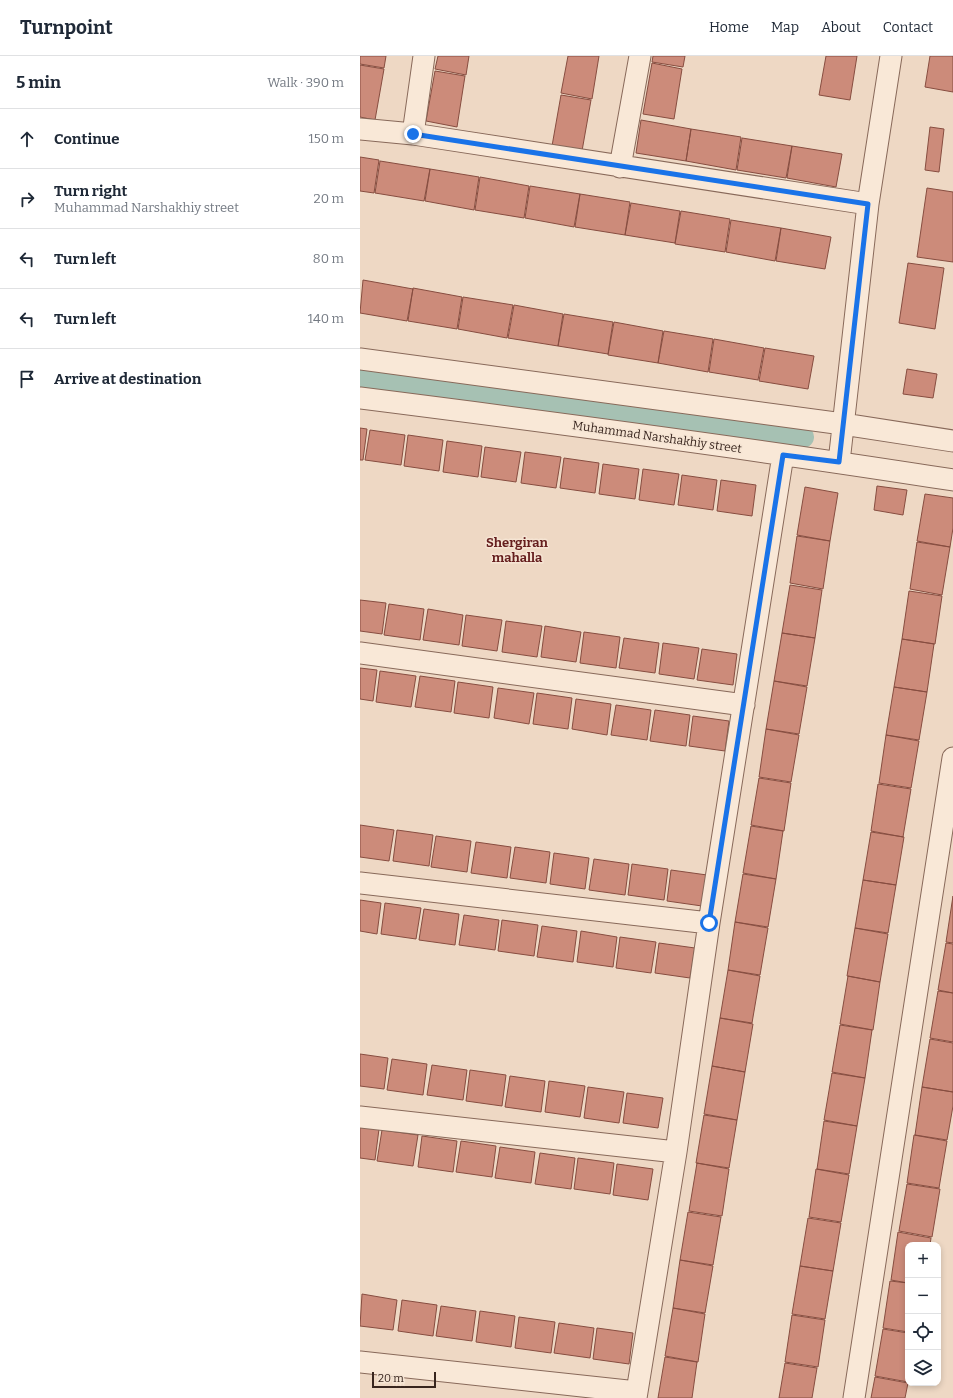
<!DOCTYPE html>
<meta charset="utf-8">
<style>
:root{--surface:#fff;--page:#f2f2f3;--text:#1f2937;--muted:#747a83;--line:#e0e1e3}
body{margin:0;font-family:Bitter,serif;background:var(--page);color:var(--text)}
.controls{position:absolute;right:12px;bottom:12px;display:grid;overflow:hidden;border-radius:8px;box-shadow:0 2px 6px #0003}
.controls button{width:36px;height:36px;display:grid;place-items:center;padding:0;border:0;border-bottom:1px solid var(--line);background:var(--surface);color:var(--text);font:20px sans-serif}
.scale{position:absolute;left:12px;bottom:10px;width:64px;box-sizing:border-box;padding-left:4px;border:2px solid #38251e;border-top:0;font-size:11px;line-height:14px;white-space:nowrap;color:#38251e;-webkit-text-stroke:3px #f5e4d3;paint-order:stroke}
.stop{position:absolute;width:12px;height:12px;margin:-9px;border:3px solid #1a73e8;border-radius:50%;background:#fff}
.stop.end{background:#1a73e8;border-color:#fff;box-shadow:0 1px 4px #0008}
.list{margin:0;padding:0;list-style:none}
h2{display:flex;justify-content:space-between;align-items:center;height:52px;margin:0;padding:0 16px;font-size:17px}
h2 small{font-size:13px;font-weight:400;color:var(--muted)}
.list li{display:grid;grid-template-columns:26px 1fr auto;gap:12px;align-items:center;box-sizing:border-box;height:60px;padding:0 16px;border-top:1px solid var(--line)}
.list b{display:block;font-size:15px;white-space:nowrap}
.list p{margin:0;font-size:13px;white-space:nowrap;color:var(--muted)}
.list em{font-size:13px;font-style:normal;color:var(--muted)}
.icon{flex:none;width:22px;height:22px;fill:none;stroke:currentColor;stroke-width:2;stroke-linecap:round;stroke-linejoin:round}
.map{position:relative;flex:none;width:593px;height:1342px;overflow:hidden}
header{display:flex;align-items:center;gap:24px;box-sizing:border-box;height:56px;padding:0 20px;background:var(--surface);border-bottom:1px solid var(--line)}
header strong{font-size:19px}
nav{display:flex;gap:22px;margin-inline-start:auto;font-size:14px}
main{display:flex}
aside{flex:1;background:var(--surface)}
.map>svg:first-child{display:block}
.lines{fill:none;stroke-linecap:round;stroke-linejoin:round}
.canal{stroke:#a6c1b3;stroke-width:22}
.building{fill:#cc8b7a;stroke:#874d40}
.street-casing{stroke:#88695a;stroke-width:23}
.street{stroke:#f9e8d7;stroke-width:21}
.route{stroke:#1a73e8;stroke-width:5}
.labels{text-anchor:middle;stroke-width:3;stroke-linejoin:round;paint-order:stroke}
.street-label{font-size:12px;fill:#38251e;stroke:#f5e4d3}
.neighbourhood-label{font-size:13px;font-weight:bold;fill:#651e1e;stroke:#f5e4d3}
</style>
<header>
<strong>Turnpoint</strong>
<nav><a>Home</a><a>Map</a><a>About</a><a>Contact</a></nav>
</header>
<main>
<aside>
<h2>5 min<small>Walk · 390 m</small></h2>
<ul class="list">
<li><svg class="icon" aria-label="ahead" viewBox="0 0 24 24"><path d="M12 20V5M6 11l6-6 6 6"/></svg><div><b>Continue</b></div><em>150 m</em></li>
<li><svg class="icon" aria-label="right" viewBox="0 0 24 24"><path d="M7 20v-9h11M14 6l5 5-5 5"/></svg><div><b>Turn right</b><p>Muhammad Narshakhiy street</p></div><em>20 m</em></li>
<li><svg class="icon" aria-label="left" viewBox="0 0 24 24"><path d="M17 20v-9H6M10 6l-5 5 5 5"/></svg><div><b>Turn left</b></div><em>80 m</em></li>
<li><svg class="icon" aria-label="left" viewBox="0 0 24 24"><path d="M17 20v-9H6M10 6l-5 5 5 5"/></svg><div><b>Turn left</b></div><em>140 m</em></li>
<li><svg class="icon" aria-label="arrive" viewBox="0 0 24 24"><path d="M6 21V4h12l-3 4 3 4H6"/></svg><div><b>Arrive at destination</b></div></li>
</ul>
</aside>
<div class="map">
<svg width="593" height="1342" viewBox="0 0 593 1342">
<rect width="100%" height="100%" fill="#eed8c4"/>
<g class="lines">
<path class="canal" d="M0,322l443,59"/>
</g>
<path class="building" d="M0,0h26l-2,12 -24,-4z
M78,0h31l-3,19 -31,-6z
M208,0h31l-7,43 -31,-6z
M293,0h32l-2,11 -31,-5z
M466,0h31l-7,44 -31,-5z
M570,0h23v36l-28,-5z
M292,7l30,6 -8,50 -31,-5z
M0,9l24,4 -9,51 -15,-3z
M75,15l30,5 -8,51 -31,-6z
M201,39l30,5 -9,51 -30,-5z
M281,64l50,9 -5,32 -50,-8z
M570,71l14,2 -5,43 -14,-2z
M331,73l50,8 -5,33 -50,-9z
M382,82l50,8 -6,32 -49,-8z
M432,90l50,8 -6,33 -49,-9z
M0,101l19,3 -5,33 -14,-2z
M20,105l50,8 -6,32 -49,-8z
M70,113l49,8 -5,33 -49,-9z
M120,121l49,9 -5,32 -49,-8z
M170,130l50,8 -6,33 -49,-9z
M567,132l26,4v70l-36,-5z
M220,138l50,8 -5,33 -50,-8z
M271,147l49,8 -5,32 -50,-8z
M321,155l49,8 -5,33 -50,-8z
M371,164l50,8 -6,33 -49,-9z
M421,172l50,9 -6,32 -49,-8z
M548,207l36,5 -9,61 -36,-6z
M3,224l50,9 -6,32 -47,-8z
M53,232l49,9 -5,32 -49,-8z
M103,241l50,8 -6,33 -49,-9z
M154,249l49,9 -5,32 -50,-8z
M204,258l49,8 -5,32 -50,-8z
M254,266l49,9 -5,32 -50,-8z
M304,275l49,8 -5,33 -50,-9z
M354,283l50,9 -6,32 -49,-8z
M405,292l49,8 -6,33 -49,-8z
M547,313l30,5 -4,24 -30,-4z
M0,372l7,1 -4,31h-3z
M10,374l35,5 -4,30 -36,-5z
M48,379l35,5 -4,31 -35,-5z
M87,385l35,5 -4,31 -35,-5z
M125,391l36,5 -5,30 -35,-5z
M165,396l36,5 -5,31 -35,-5z
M204,402l35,5 -4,30 -35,-5z
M243,408l36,5 -4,30 -36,-5z
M283,413l36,5 -5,31 -35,-5z
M322,419l35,5 -4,30 -35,-5z
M361,424l35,5 -4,31 -35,-5z
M517,430l30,4 -4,25 -29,-5z
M445,431l33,6 -8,48 -33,-6z
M565,438l28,4v30l-3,19 -33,-6z
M437,480l33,5 -7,48 -33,-6z
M557,486l33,5 -8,48 -32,-6z
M430,529l32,5 -7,48 -33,-5z
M549,535l33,5 -7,48 -33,-5z
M0,544l26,3 -4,31 -22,-3z
M29,548l35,5 -4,31 -36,-5z
M68,553l35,6 -4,30 -36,-5z
M106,559l36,5 -5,31 -35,-5z
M146,565l36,5 -5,31 -35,-5z
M185,570l36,6 -5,30 -35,-5z
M224,576l36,5 -4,31 -36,-5z
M422,577l33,5 -8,48 -33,-5z
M264,582l35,5 -4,30 -36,-5z
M542,583l32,5 -7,48 -33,-5z
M303,587l36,5 -5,31 -35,-5z
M342,593l35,5 -4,31 -36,-5z
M0,612l17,2 -4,31 -13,-2z
M20,615l36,5 -5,31 -35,-5z
M60,620l35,5 -4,31 -36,-5z
M414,625l33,6 -8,47 -33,-5z
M98,626l35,5 -4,31 -35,-5z
M534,631l33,5 -8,48 -33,-5z
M138,632l36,5 -5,31 -35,-6z
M177,637l35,5 -4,31 -35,-5z
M216,643l35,5 -4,31 -35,-6z
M256,649l35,5 -4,30 -36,-5z
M295,654l35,5 -4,31 -36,-5z
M333,660l36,5 -4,30 -36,-5z
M406,673l33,6 -8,47 -32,-5z
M526,679l33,6 -8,47 -32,-5z
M399,722l32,5 -7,48 -33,-6z
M518,728l33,5 -8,48 -32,-6z
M0,769l34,5 -5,31 -29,-4z
M391,770l32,5 -7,48 -33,-6z
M37,774l36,5 -4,31 -36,-5z
M511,776l33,5 -8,48 -33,-5z
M76,780l35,5 -4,31 -36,-5z
M116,786l35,5 -4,31 -36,-5z
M155,791l35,5 -4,31 -36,-5z
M194,797l35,5 -4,31 -35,-5z
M234,803l35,5 -4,31 -36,-5z
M272,808l36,5 -4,31 -36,-5z
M311,814l36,5 -5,31 -35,-5z
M383,818l33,5 -8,48 -33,-5z
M503,824l33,5 -8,48 -33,-5z
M593,840v47l-7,-1z
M0,844l21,3 -4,31 -17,-3z
M25,847l36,5 -5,31 -35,-5z
M64,853l35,5 -4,31 -36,-5z
M104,859l35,5 -4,30 -36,-5z
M142,864l36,5 -4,31 -36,-5z
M375,866l33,6 -8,47 -32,-5z
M182,870l35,5 -4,31 -36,-5z
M495,872l33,6 -8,48 -33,-6z
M221,875l36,6 -4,30 -36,-5z
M260,881l36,5 -5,31 -35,-5z
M299,887l36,5 -5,30 -35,-5z
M586,887l7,1v49l-15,-3z
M368,914l32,6 -8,47 -32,-5z
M488,920l32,6 -7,48 -33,-6z
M578,935l15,2v49l-23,-4z
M360,962l33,6 -8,48 -33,-6z
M480,969l32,5 -7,48 -33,-6z
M570,983l23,4v49l-31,-5z
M0,998l28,4 -4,31 -24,-3z
M32,1003l35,5 -4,31 -36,-5z
M72,1009l35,5 -4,30 -36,-5z
M352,1010l33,6 -8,48 -33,-6z
M110,1014l36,5 -4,31 -36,-5z
M472,1017l33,5 -8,48 -33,-6z
M150,1020l35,5 -4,31 -36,-5z
M189,1025l36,5 -5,31 -35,-5z
M228,1031l36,5 -5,31 -35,-5z
M562,1031l31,5v14l-6,34 -32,-5z
M267,1037l36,5 -5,30 -35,-5z
M344,1059l33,5 -8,48 -33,-5z
M464,1065l33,5 -8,48 -32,-5z
M0,1071l19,2 -4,31 -15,-2z
M22,1074l36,5 -5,31 -36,-5z
M554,1079l33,6 -8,47 -32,-5z
M62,1080l35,5 -4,31 -35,-5z
M101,1085l35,5 -4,31 -36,-5z
M140,1091l35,5 -4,31 -36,-5z
M180,1097l35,5 -4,31 -36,-5z
M218,1102l36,5 -4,31 -36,-5z
M337,1107l32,6 -7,47 -33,-5z
M257,1108l36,5 -5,31 -35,-5z
M456,1113l33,6 -8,47 -32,-5z
M547,1128l33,5 -8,48 -33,-6z
M328,1156l33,5 -8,48 -33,-5z
M448,1162l33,5 -8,48 -33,-5z
M538,1176l33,6 -1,7h-22v38l-17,-3z
M320,1204l33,6 -8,47 -32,-5z
M440,1210l33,5 -8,48 -33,-5z
M530,1225l18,2v49l-25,-4z
M2,1238l35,6 -4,30 -33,-4z
M42,1244l35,5 -4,31 -35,-5z
M81,1250l35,5 -4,30 -36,-5z
M313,1252l32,6 -7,48 -33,-6z
M120,1255l35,5 -4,31 -35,-5z
M432,1259l33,5 -7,47 -33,-5z
M159,1261l36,5 -4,31 -36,-5z
M199,1267l35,5 -4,30 -36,-5z
M237,1272l36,5 -4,31 -36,-5z
M523,1273l25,4v49l-33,-6z
M305,1301l32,5 -5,36h-34z
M425,1307l32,5 -5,30h-33z
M515,1321l33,6 -3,15h-34z"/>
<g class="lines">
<defs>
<path id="street" d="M0,73l53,5 455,70
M53,78l11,-78
M260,111l20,-111
M0,303l483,65 110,17
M0,342c198,25 396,51 593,82
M479,406l29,-258 23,-148
M0,597l384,52
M0,827l349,40
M0,1061l316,35
M0,1306l277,30
M276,1342l40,-246 33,-229 74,-468
M494,1342l99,-640"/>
</defs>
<use href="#street" class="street-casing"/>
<use href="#street" class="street"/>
</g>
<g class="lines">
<path class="route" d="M53,78l455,70 -29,258 -56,-7 -74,468"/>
</g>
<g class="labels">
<g class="street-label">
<text transform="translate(297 381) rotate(8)" y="4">Muhammad Narshakhiy street</text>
</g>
<g class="neighbourhood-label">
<text x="157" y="491">Shergiran<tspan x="157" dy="15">mahalla</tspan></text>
</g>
</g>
</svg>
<div class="controls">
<button>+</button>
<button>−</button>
<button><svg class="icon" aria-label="locate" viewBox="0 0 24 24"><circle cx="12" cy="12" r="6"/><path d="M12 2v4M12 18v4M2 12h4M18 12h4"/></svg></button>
<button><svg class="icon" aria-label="layers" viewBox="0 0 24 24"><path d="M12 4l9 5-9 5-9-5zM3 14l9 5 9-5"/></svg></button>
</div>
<div class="scale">20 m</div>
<div class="stop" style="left:349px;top:867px"></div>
<div class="stop end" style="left:53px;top:78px"></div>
</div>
</main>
